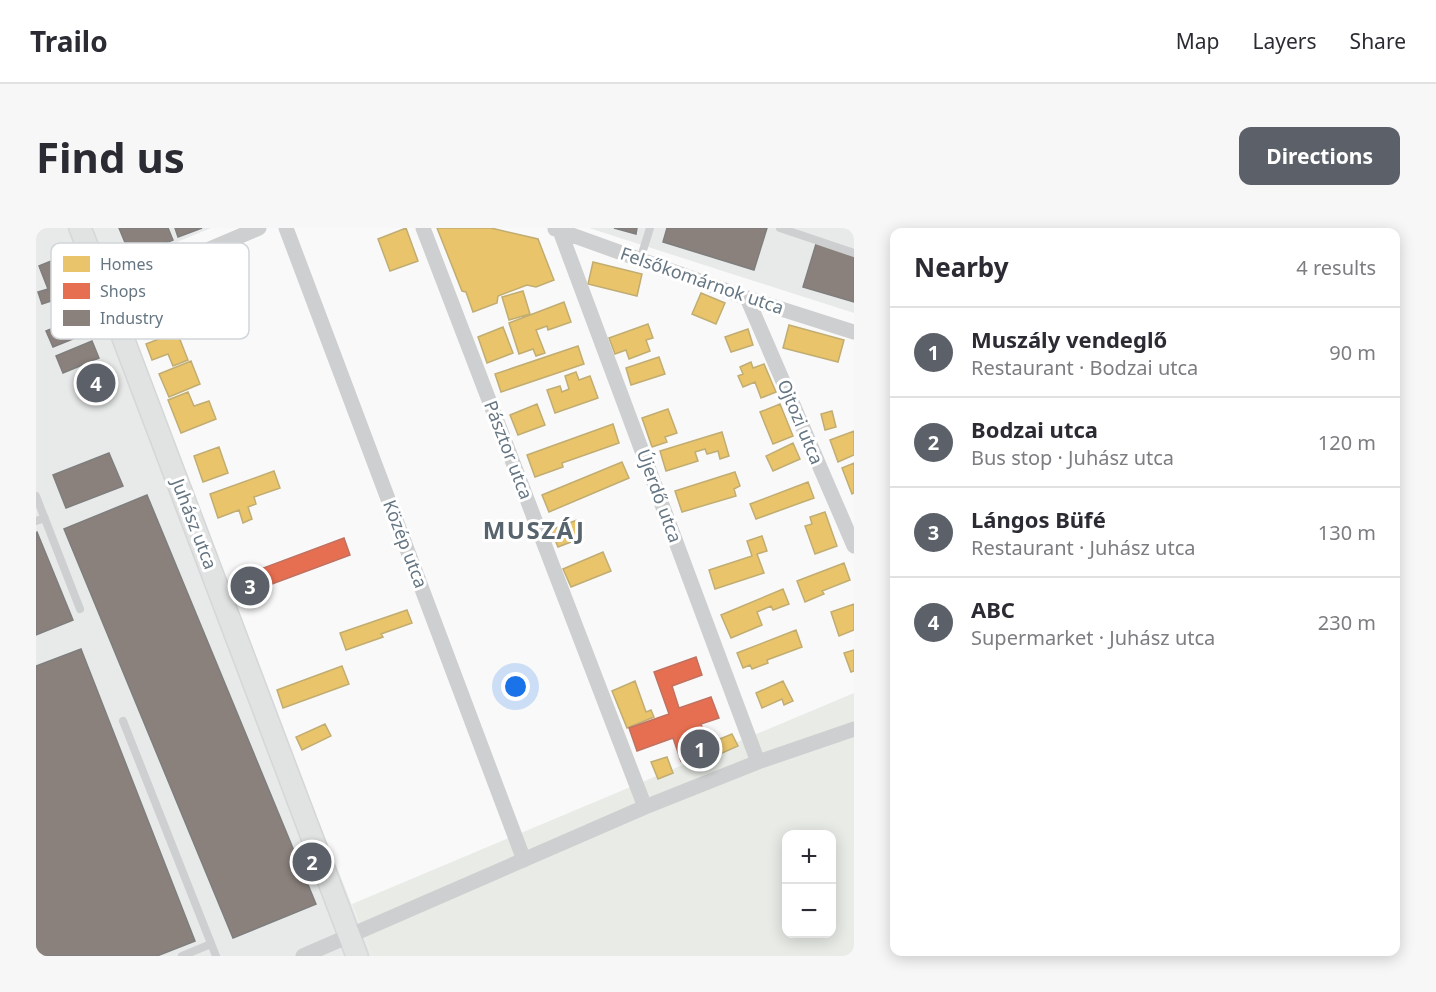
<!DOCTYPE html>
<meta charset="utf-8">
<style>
:root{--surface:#fff;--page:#f7f7f7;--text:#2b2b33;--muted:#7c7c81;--line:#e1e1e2;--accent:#5c6169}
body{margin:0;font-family:"Noto Sans",sans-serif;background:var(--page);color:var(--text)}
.controls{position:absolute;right:18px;bottom:18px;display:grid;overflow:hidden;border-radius:12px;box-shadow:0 3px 15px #0003}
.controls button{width:54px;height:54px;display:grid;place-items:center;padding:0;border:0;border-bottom:2px solid var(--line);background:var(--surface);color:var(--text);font:30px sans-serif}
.you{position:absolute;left:480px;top:459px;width:21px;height:21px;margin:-15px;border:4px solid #fff;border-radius:50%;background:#1a73e8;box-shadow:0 0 0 9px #1a73e833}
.badge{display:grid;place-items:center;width:39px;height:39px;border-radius:50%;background:var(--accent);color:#fff;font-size:20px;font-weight:700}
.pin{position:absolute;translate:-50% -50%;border:3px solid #fff;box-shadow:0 2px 6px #0006}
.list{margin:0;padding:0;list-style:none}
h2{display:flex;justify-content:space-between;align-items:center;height:78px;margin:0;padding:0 24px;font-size:26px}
h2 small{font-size:20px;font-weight:400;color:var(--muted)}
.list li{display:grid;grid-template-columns:39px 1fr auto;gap:18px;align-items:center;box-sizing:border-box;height:90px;padding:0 24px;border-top:2px solid var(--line)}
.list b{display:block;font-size:22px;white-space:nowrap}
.list p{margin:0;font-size:20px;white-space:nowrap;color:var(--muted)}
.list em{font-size:20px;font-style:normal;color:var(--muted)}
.map{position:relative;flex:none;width:818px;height:728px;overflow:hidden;border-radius:12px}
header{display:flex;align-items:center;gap:36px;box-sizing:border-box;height:84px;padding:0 30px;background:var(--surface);border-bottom:2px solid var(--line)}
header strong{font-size:28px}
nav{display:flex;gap:33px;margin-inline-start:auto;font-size:21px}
.intro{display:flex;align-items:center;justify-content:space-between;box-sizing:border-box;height:144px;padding:0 36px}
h1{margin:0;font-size:42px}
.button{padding:15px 27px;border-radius:12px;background:var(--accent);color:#fff;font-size:21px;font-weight:700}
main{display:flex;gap:36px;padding:0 36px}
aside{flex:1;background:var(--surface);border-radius:12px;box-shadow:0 3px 15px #0003}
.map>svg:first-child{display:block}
.built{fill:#e8e9e9}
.green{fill:#e8ebe6;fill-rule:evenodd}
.homes{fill:#e9c46a;stroke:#c1ad72;stroke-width:1.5}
.shops{fill:#e76f51;stroke:#c07160;stroke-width:1.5}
.industry{fill:#8a817c;stroke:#7f7e7e;stroke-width:1.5}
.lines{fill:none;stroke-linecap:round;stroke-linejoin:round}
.secondary-casing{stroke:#d5d6d7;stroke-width:24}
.lane{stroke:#cecfd0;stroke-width:8}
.street{stroke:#cecfd0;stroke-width:15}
.secondary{stroke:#e1e2e2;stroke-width:21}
.labels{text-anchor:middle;stroke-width:6;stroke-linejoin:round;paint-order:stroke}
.street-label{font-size:18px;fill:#657683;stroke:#fff}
.district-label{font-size:24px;font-weight:bold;letter-spacing:1.5px;fill:#57646e;stroke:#fff}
.key{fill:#fff;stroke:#d1d6da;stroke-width:1.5}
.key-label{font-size:16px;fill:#657683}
</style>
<header>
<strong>Trailo</strong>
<nav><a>Map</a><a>Layers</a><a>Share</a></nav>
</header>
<div class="intro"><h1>Find us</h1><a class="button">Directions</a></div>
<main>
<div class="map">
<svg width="818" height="728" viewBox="0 0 818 728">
<rect width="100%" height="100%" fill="#f9f9f9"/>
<path class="built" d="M0,0h175l-109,45 270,683h-336z
M553,0h265v85z"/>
<path class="green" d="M818,465v263h-482l-20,-52zM750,606h46v100h-46z"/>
<path class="homes" d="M370,0l12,33 -28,10 -12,-32z
M401,0h54l47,11 16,41 -18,7 -9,-2 -29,11 -1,7 -24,9 -7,-20 -4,-1z
M557,34l49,12 -5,22 -49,-12z
M487,63l7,23 -21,6 -7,-23z
M665,65l24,10 -9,21 -24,-10z
M528,74l7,20 -23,8 -1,-4 -11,4 9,23 -9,3 -3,-7 -14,5 -10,-31z
M612,96l5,14 -7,2 4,11 -21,8 -3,-9 -11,4 -6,-16z
M753,97l55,15 -6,22 -55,-14z
M467,99l10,26 -26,10 -9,-26z
M712,101l5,16 -22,7 -6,-15z
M141,104l11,28 -15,6 -5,-12 -16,6 -6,-16z
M542,118l6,18 -83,28 -6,-18z
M623,129l6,17 -34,11 -5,-17z
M155,133l9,23 -31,13 -10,-23z
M715,134l2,6 11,-4 12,28 -15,6 -6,-16 -12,5 -5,-11 5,-2 -3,-7z
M540,144l3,8 11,-4 8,22 -43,15 -8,-23 13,-4 2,6 7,-3 -4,-13z
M152,164l6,14 15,-5 7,18 -35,14 -13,-33z
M501,176l8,21 -27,10 -8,-20z
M744,176l13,32 -20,8 -13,-32z
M632,181l9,24 -12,4 2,5 -15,5 -10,-29z
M796,183l4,16 -11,3 -4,-16z
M577,196l6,19 -57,20 1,4 -28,10 -8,-22z
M818,203v24l-16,7 -8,-22z
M686,204l7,24 -9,3 -2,-8 -11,3 -2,-5 -10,3 3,9 -32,10 -6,-20z
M757,215l7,16 -27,12 -7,-15z
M183,219l9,26 -25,9 -9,-26z
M586,234l7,16 -80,34 -7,-17z
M818,235v30l-2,1 -10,-26z
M238,243l6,17 -26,9 2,7 -8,3 4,12 -9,4 -4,-13 -21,8 -8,-24z
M699,244l5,14 -6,3 2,7 -54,16 -7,-21z
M772,254l6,16 -58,21 -6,-15z
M789,284l12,34 -22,8 -10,-28 7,-2 -2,-7z
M541,292l7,17 -26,10 -7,-17z
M726,308l5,15 -10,3 7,19 -49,16 -6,-19 43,-14 -5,-15z
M567,324l8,19 -40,16 -8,-18z
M808,335l6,17 -28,11 2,3 -19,8 -8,-21z
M747,361l6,15 -16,6 -2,-4 -14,6 5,13 -31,13 -10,-23z
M818,376v26l-15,6 -8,-24z
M371,382l5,13 -31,11 2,3 -37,13 -6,-17z
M760,402l6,17 -35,13 1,3 -16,6 -2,-4 -7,3 -6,-15z
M818,422v21l-3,1 -7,-19z
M306,438l7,18 -66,24 -6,-18z
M599,453l11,31 5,-2 3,7 -27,11 -15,-37z
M747,453l10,20 -9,4 -2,-6 -20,9 -6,-15z
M289,496l6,12 -29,14 -6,-13z
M696,506l6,12 -18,8 -5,-13z
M631,529l6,16 -15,6 -7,-17z"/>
<path class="shops" d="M308,310l6,17 -105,39 -6,-17z
M660,429l6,18 -30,11 7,22 32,-11 8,21 -18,6 9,27 -29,10 -8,-23 -36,13 -8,-23 40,-14 -15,-42z"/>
<path class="industry" d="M83,0h49l5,12 -42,17z
M139,0h27l-24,9z
M578,0h23l-1,6z
M631,0h100l-13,42 -91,-28z
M780,16l38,11v47l-51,-15z
M25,29l22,54 -24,10 -8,-20 -9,3 -4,-12 10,-3 -9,-23z
M48,88l6,16 -37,15 -7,-16z
M56,113l7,17 -36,15 -7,-17z
M73,225l14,33 -57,22 -13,-33z
M111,267l169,409 -83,34 -169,-409z
M1,304l36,88 -37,15v-102z
M45,421l114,292 -38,15h-121v-290z"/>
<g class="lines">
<defs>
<path id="secondary" d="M44,0l26,65 251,663"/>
</defs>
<use href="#secondary" class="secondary-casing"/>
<path class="lane" d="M744,0l74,25
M604,32l10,-32
M0,268l44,113
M0,293l9,-3
M87,493l93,235
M146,728l29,-12"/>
<path class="street" d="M250,0l238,632
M387,0l222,579
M519,1l192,69 107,34
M524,3l198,531
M70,65l153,-65
M711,70l107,248
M267,728l342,-149 113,-45 96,-33"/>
<use href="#secondary" class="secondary"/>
</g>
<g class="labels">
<g class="street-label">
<text transform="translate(666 53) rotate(19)" y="6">Felsőkomárnok utca</text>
<text transform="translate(764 194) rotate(67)" y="6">Ojtozi utca</text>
<text transform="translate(472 222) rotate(69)" y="6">Pásztor utca</text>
<text transform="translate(623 268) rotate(70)" y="6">Újerdő utca</text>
<text transform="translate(158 296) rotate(69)" y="6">Juhász utca</text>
<text transform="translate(369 316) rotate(69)" y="6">Közép utca</text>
</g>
<g class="district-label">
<text x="498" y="311">MUSZÁJ</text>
</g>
</g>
<rect x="15" y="15" width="198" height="96" rx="9" class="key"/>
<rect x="27" y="28" width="27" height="16" fill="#e9c46a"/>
<rect x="27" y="55" width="27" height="16" fill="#e76f51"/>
<rect x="27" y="82" width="27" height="16" fill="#8a817c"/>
<g class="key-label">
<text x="64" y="42">Homes</text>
<text x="64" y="69">Shops</text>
<text x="64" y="96">Industry</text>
</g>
</svg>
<div class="controls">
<button>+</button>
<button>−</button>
</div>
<div class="you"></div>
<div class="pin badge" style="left:664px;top:521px">1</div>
<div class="pin badge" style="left:276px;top:634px">2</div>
<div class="pin badge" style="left:214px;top:358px">3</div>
<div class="pin badge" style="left:60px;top:155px">4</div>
</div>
<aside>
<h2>Nearby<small>4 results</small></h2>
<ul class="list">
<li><span class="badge">1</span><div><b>Muszály vendeglő</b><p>Restaurant · Bodzai utca</p></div><em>90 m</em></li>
<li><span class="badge">2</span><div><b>Bodzai utca</b><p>Bus stop · Juhász utca</p></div><em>120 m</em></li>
<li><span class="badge">3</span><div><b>Lángos Büfé</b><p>Restaurant · Juhász utca</p></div><em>130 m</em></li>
<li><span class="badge">4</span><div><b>ABC</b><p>Supermarket · Juhász utca</p></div><em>230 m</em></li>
</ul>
</aside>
</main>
